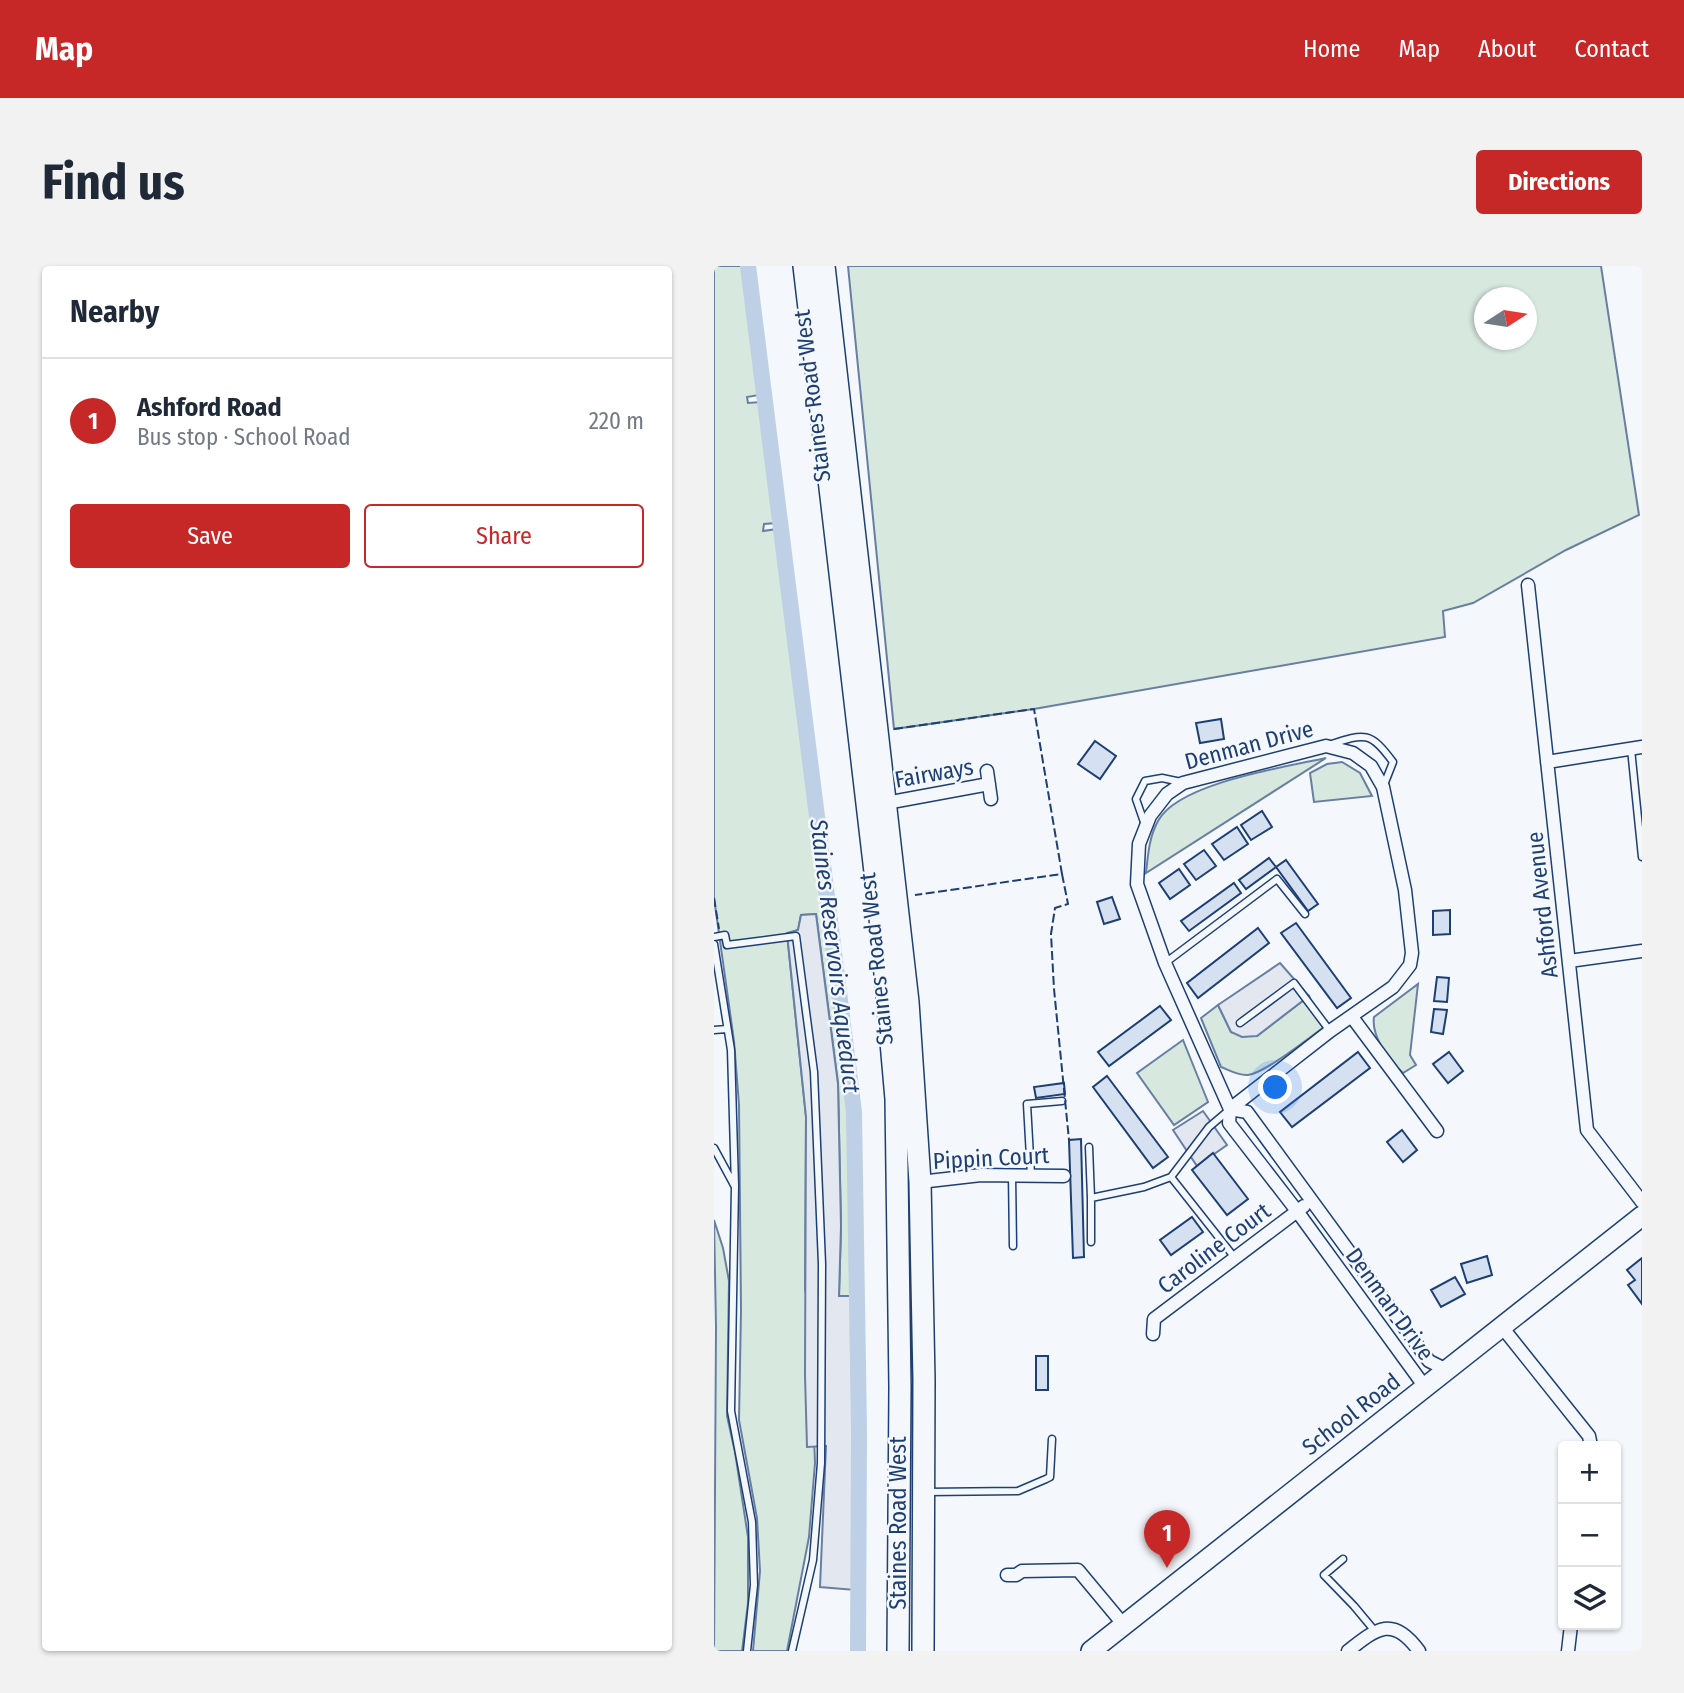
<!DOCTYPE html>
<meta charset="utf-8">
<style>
:root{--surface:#fff;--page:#f2f2f3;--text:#1f2937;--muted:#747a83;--line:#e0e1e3;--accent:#c62828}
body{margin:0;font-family:"Fira Sans Condensed",sans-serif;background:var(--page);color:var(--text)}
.controls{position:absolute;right:21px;bottom:21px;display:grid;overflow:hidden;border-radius:7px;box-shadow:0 2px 5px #0004}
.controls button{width:63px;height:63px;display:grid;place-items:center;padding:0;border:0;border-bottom:2px solid var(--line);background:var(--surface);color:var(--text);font:35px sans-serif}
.compass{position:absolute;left:760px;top:21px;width:63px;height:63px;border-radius:50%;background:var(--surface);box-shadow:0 2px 5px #0004;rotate:78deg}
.you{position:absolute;left:562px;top:822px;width:24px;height:24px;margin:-18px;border:5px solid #fff;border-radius:50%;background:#1a73e8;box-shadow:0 0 0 10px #1a73e833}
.badge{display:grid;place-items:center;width:46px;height:46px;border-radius:50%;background:var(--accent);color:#fff;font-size:23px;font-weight:700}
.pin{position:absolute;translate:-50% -58px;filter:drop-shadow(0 2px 4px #0008)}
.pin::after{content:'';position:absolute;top:37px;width:24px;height:21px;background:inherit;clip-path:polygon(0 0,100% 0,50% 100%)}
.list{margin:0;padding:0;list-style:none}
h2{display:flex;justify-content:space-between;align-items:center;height:91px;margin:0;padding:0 28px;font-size:30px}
h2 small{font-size:23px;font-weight:400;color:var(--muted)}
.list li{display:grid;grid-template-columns:46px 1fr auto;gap:21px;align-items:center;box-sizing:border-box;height:126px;padding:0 28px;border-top:2px solid var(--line)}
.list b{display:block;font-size:26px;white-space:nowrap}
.list p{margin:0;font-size:23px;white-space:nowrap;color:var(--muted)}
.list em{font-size:23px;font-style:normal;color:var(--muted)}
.actions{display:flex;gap:14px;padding:21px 28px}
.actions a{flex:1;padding:16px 0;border:2px solid var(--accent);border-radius:7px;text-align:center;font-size:24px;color:var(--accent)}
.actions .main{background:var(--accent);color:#fff}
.icon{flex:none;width:38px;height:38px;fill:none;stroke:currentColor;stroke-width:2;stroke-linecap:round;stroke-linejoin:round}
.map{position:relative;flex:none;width:928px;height:1385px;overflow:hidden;border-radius:7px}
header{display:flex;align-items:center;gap:42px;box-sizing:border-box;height:98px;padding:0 35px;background:var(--accent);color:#fff}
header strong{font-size:33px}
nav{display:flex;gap:38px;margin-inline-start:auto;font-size:24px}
.intro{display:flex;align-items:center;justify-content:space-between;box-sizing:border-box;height:168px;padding:0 42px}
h1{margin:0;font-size:49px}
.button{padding:18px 32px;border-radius:7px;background:var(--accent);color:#fff;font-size:24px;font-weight:700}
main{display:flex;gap:42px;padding:0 42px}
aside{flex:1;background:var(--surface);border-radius:7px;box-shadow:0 2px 5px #0004}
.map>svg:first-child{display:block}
.green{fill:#d7e8df;stroke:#687fa3;stroke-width:2;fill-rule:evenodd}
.parking{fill:#e3e8f0;stroke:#687fa3;stroke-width:2}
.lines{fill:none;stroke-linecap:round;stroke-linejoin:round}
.canal{stroke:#bed0e5;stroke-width:16}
.building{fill:#d5e0f0;stroke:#1d3f73;stroke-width:2}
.service-casing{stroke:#1d3f73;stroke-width:9}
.minor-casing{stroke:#1d3f73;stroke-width:15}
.secondary-casing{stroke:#1d3f73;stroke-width:22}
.trunk-casing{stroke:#1d3f73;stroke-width:24}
.service{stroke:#f4f7fb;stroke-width:6}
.minor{stroke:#f4f7fb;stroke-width:12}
.secondary{stroke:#f4f7fb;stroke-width:19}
.trunk{stroke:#f4f7fb;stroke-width:21}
.fence{stroke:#1d3f73;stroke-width:2;stroke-dasharray:9 3.5;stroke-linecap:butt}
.labels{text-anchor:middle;stroke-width:5;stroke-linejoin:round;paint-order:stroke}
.street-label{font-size:23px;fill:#1d3f73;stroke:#f4f7fb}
.water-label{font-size:24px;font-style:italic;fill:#1d3f73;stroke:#f4f7fb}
</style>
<header>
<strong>Map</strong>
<nav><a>Home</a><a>Map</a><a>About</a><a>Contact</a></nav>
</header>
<div class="intro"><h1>Find us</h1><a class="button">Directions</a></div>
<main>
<aside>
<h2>Nearby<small></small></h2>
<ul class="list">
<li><span class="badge">1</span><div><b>Ashford Road</b><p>Bus stop · School Road</p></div><em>220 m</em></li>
</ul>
<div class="actions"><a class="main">Save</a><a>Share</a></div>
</aside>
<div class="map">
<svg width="928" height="1385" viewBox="0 0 928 1385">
<rect width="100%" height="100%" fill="#f4f7fb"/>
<path class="green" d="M0,0h29l16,129 -12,2 1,6 13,-1 15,121 -12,1 -1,7 14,-2 72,580 3,187h-13l2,-70 -3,-142 -22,-170 -15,1 -3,15 -11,4 19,183 -1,173 4,13 6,160 -6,74 -22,114h-34l7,-80 -3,-53 -18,-98 2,-110 -2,-205 -5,-64 -20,-143z
M134,0h753l38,249 -73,35 -93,53 -30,8 2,26 -411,72 -140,20zM771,32h42v42h-42z
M612,492l-180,115c2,-18 3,-36 12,-52 20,-38 127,-54 168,-63z
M628,496l18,11 12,23 -58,6 -4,-29 17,-9z
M704,718l-8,71 6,10 -13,8c-14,-12 -32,-37 -29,-56z
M595,730l14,32c-16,11 -58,45 -75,47 -10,1 -19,-5 -27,-8l-20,-49 17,-13 13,27 26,4z
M469,774l25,62 -34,23 -37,-52z
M0,954l9,28 6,33 -2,135 8,36 13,85v66l-6,48h-28l2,-324z"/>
<path class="parking" d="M102,648l22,170 3,142 -2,70h13l3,294 -35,-3 6,-141 -19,1 -2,-72 1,-258 -19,-184 11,-3 3,-15z
M566,697l29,33 -52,40 -15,1 -11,-5 -13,-27z
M489,845l24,34 -30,21 -24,-36z"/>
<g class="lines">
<path class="canal" d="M34,0l106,846 5,318 -1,221"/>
</g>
<path class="building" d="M507,453l3,20 -24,4 -4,-20z
M381,475l21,15 -16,23 -22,-15z
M548,545l10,16 -21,13 -10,-15z
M523,561l11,17 -24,16 -12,-16z
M490,584l12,16 -20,14 -12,-16z
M555,592l7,9 -30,22 -7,-9z
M572,594l32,44 -10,7 -32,-44z
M465,603l11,16 -20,14 -11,-16z
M520,617l7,10 -52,38 -8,-10z
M398,631l8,22 -16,5 -7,-22z
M736,644v24l-17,1v-24z
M582,657l55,75 -14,10 -56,-75z
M544,662l11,15 -71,55 -11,-15z
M723,711l12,1 -2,24 -13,-1z
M446,740l11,14 -62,46 -11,-14z
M720,743l13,1 -4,24 -12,-2z
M644,786l12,16 -78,59 -12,-15z
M735,786l14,19 -15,12 -15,-19z
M393,810l61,81 -15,11 -60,-81z
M350,817l1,11 -29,4 -2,-11z
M688,864l15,20 -14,12 -16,-20z
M367,873l3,118 -11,1 -4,-118z
M499,887l35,46 -21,16 -35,-45z
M478,951l11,15 -32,23 -11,-15z
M773,990l5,19 -25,8 -6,-19z
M928,992v46l-14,-19 7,-5 -8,-10z
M741,1011l10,17 -24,13 -10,-17z
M322,1090h12v34h-12z"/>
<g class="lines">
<defs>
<path id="service" d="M615,479c36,-12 41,-14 64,17l-9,23
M917,483l11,108
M431,559l-9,-26 9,-18 17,-3 19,4
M0,671l11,-2 2,10 69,-9 18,136 8,192 -1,199 -8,97 -21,91
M0,678l17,106 4,136 -4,225 21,111 2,63 -7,66
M451,697l112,-84 28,35
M526,757l54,-40 36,48
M0,764l13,-1
M375,881l2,51 53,-11 27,-10 38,-50 20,-17
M0,882l20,37
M298,909l1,71
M317,909l-4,-71 35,-3
M457,911l64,81
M377,976v-44
M213,1226l91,-1 28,-12 4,-2 2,-38
M629,1293l-19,16 30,31 20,24"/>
<path id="minor" d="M814,319l59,545 55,72
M833,496l95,-15
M273,505l4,28
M172,537l103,-19
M855,695l73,-10
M638,751l85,114
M516,843l100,-78 63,-44 17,-22 2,-12 -7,-63 -22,-103 -12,-21 -18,-13 -27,-7 -143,37 -16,11 -17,22 -11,28 -2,40 28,79 65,146 -1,14 68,88 128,176
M516,843l17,3 182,249 18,9
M206,916l61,-7 83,1
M788,1061l87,109 2,10
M439,1068l1,-15 150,-113
M293,1309h9l6,-4 56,-1 45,54
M634,1385c29,-23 45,-36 71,0
M854,1385l3,-26"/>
<path id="secondary" d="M377,1385l551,-435"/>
<path id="trunk" d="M90,0l75,640 17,193 4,288 -2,264
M110,0l84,736 12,180 4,198 -1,271"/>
</defs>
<use href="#service" class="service-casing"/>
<use href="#minor" class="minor-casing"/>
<use href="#secondary" class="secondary-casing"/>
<use href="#trunk" class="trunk-casing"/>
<use href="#service" class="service"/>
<use href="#minor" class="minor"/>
<use href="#secondary" class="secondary"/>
<use href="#trunk" class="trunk"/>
<path class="fence" d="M180,463l140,-20 28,165 -147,21
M348,608l6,30 -13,4 -4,26 3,55 15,151
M0,632l5,31"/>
</g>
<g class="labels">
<g class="street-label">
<text transform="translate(98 130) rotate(-97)" y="8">Staines Road West</text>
<text transform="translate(535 479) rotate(-15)" y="8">Denman Drive</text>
<text transform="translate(220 507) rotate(-10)" y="8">Fairways</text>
<text transform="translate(828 639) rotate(-96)" y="8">Ashford Avenue</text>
<text transform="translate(162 693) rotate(-96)" y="8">Staines Road West</text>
<text transform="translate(277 892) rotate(-3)" y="8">Pippin Court</text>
<text transform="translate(500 982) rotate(-37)" y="8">Caroline Court</text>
<text transform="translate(676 1038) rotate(54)" y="8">Denman Drive</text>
<text transform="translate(637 1148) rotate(-38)" y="8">School Road</text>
<text transform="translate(184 1257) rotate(-90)" y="8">Staines Road West</text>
</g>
<g class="water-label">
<text transform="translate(121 690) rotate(83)" y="8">Staines Reservoirs Aqueduct</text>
</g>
</g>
</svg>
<div class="controls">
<button>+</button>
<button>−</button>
<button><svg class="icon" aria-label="layers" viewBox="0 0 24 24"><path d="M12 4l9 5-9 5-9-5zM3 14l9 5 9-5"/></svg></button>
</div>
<svg class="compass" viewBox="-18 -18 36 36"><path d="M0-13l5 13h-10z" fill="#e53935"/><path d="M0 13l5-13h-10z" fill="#747a83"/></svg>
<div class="you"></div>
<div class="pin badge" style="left:453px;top:1302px">1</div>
</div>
</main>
